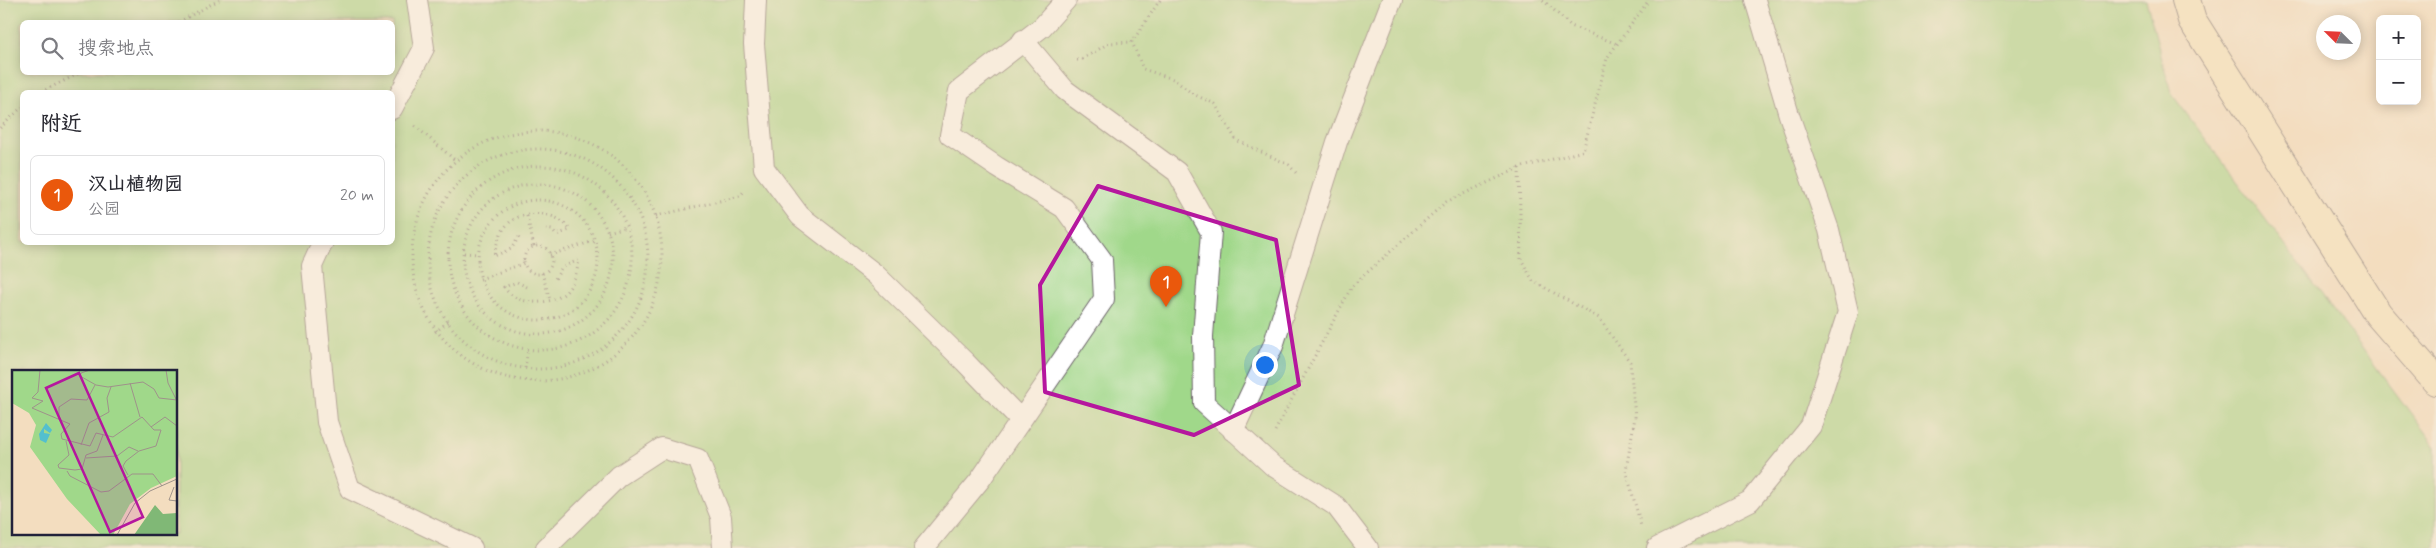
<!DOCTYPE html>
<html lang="zh">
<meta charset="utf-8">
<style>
:root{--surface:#fff;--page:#f7f7f7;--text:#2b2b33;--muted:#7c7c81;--line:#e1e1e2;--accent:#ea580c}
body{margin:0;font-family:Mynerve,"LXGW WenKai TC",sans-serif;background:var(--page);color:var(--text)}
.controls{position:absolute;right:15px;top:15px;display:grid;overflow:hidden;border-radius:8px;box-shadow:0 2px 12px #0003}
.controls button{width:45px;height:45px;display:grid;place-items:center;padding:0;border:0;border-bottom:1px solid var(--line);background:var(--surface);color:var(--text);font:25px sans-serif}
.compass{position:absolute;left:2316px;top:15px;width:45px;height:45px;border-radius:50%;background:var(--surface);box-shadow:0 2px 12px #0003;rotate:294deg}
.you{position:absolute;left:1264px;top:364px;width:18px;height:18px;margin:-12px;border:4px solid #fff;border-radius:50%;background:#1a73e8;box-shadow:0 0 0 8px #1a73e833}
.badge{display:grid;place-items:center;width:32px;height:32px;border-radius:50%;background:var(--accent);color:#fff;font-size:16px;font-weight:700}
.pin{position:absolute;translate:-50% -41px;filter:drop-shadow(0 1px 2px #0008)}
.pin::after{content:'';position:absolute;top:26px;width:18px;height:15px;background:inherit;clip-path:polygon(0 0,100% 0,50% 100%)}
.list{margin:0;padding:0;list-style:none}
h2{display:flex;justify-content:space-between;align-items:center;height:65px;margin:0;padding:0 20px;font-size:21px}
h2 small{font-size:16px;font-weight:400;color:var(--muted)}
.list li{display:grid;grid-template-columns:32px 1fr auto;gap:15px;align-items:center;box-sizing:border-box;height:80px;margin:0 10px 10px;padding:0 10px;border:1px solid var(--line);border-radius:8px}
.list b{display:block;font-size:19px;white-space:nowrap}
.list p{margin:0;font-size:16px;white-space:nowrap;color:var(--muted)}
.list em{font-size:16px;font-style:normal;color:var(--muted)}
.icon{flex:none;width:28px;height:28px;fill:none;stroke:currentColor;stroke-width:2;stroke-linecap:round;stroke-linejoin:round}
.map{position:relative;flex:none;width:2436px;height:548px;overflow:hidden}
.search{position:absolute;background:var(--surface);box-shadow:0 2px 12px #0003;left:20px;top:20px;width:375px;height:55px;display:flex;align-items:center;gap:12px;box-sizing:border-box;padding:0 18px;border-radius:8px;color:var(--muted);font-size:19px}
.panel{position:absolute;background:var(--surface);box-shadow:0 2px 12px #0003;left:20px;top:90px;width:375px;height:155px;border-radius:8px}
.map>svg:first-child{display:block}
.green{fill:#a0d88a;stroke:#617d62;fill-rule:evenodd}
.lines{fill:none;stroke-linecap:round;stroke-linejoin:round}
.lane-casing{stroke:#6b6369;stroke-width:22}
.secondary-casing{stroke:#6b6369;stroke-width:30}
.path{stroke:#6b6369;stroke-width:3;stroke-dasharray:1 4;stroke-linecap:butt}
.lane{stroke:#fff;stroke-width:20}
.secondary{stroke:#f8e8c3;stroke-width:28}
.marked{fill:none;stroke:#b5179e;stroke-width:4;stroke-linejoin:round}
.inset-road{fill:none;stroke:#9f928a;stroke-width:1}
.view{fill:#b5179e;fill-opacity:0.15;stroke:#b5179e;stroke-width:2.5}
.inset-edge{fill:none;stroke:#22223b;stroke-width:2.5}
</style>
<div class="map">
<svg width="2436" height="548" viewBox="0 0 2436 548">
<rect width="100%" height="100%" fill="#f7f3e8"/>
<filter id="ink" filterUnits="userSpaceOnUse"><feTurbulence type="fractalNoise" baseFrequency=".02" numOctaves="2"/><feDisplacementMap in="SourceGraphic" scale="10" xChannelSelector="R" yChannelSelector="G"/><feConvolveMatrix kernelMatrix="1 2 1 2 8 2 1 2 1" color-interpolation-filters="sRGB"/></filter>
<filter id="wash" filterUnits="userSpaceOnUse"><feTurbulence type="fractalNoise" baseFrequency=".0096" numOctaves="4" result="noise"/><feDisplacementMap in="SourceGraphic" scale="20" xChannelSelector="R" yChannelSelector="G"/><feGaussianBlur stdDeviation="1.12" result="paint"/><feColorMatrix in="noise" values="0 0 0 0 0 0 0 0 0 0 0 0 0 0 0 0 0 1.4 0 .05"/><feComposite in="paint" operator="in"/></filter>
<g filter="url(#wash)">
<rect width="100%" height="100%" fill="#f3ddbf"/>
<path class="green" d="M0,0h2146l25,93 265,354v101h-2436zM22,22h370v50h-370zM22,92h370v150h-370zM14,372h162v162h-162z"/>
</g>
<g filter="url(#ink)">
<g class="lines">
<defs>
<path id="lane" d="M756,0l-2,44 10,124 36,48 75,58 90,88 56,58
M1023,40l42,50 112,82 34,60 -8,104 1,67 69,63 63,40 32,42
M392,109l32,-61 -7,-48
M323,242l-11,24 15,156 23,67 122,59
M1233,431l40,-85 64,-204 55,-142
M546,548l73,-72 43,-28 36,11 23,58 2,31
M924,548l56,-68 124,-181 -2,-39 -38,-52 -67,-41 -47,-32 9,-44 83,-64 24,-27
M1657,548l93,-47 61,-75 37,-114 -19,-82 -40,-115 -34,-115"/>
<path id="secondary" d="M2186,0l6,20 186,294 58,67"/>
</defs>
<use href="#lane" class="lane-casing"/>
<use href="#secondary" class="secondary-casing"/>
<path class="path" d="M1160,0l-28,42 11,27 30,10 20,15 22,10 21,36 53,25 9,10
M1543,0l28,26 46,18
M179,22l40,-22
M1077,60h4l28,-17 23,-1
M41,92l41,-20
M415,126l41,35
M0,128l22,-21
M412 256a125 125 0 1 1 250 0a125 125 0 1 1-250 0Z
M428 259a110 110 0 1 1 220 0a110 110 0 1 1-220 0Z
M448 258a92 92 0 1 1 184 0a92 92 0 1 1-184 0Z
M1519,168l2,91 12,22 66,37 31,44 5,55 -9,53 15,56
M463 259a75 75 0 1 1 150 0a75 75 0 1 1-150 0Z
M478 260a60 60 0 1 1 120 0a60 60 0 1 1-120 0Z
M527,216l7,31
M656,216l84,-20 5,-6
M608,232l18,-5
M519,237l-8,12 -17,7c2,-11 6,-25 15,-33 16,-15 49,-12 61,7l-14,5 -4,-5 -6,-1
M524 260a14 14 0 1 1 28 0a14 14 0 1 1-28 0Z
M464,253l14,1
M550,255l44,-14
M542,273l8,27
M480,279l45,-16
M527,287l-10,-5 -13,5c11,18 45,20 61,6 9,-9 12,-21 14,-33l-17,7 -7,12
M435,332l13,-10
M525,368l3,-19
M1275,431l77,-145 94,-84 73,-34 64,-17 24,-93 42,-58"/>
<use href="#lane" class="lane"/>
<use href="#secondary" class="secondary"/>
</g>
</g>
<path d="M0 0H2436V548H0ZM1098,186l178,54 23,145 -105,50 -149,-43 -5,-107z" fill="#f3ddbf" fill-opacity=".55" fill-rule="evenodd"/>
<path class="marked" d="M1098,186l178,54 23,145 -105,50 -149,-43 -5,-107z"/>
<g transform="translate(12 370)">
<rect width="165" height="165" fill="#f3ddbf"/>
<path d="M0,0h165v106l-26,12 -21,16 -17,31h-12l-34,-36 -37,-52 6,-22 -7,-12 -17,-10z" fill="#a0d88a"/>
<path d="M143,135l8,9 14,-1v22h-43z" fill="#80b876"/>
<path d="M34,53l6,7 -2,3 -6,-4v4l6,1 -4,9 -6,-3 -1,-6z" fill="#53bfce"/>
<path class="inset-road" d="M28,0l-2,22 -6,6 11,3 -11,7 38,16 -9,10 1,5 28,7 6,-13 17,4 29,-20 12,13h7l-5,16 -17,5 -13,10 -3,5 5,9M78,0l-9,3 -1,3 16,9 12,2 35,-5 11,7 5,9 18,2M154,0l2,13 9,18M118,13l10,34M47,49v-12l12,-8 16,1 8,-15M139,57l14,-10 12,9M54,71l3,14 -11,10 1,3 16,2 7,-1 4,-14 11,-4 6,-16M69,75l8,-22 20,-11 -2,-14 4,-11M74,88l31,-2 12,-9 9,4M55,101l3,5 31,16 8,-1 23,-17h21l9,12M162,117l-5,13 8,1M105,165l18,-32 15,-12 27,-12"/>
<path class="view" d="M67,3l64,144 -33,15 -64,-144z"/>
<rect width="165" height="165" class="inset-edge"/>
</g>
</svg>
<div class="controls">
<button>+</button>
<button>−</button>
</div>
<svg class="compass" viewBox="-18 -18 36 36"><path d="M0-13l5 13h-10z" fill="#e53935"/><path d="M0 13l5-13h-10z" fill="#7c7c81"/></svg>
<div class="you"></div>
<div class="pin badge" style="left:1166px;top:307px">1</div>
<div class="search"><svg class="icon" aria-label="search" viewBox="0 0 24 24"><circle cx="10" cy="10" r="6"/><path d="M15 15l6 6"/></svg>搜索地点</div>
<section class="panel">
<h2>附近<small></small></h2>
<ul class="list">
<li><span class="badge">1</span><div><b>汉山植物园</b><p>公园</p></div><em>20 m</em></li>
</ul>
</section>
</div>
